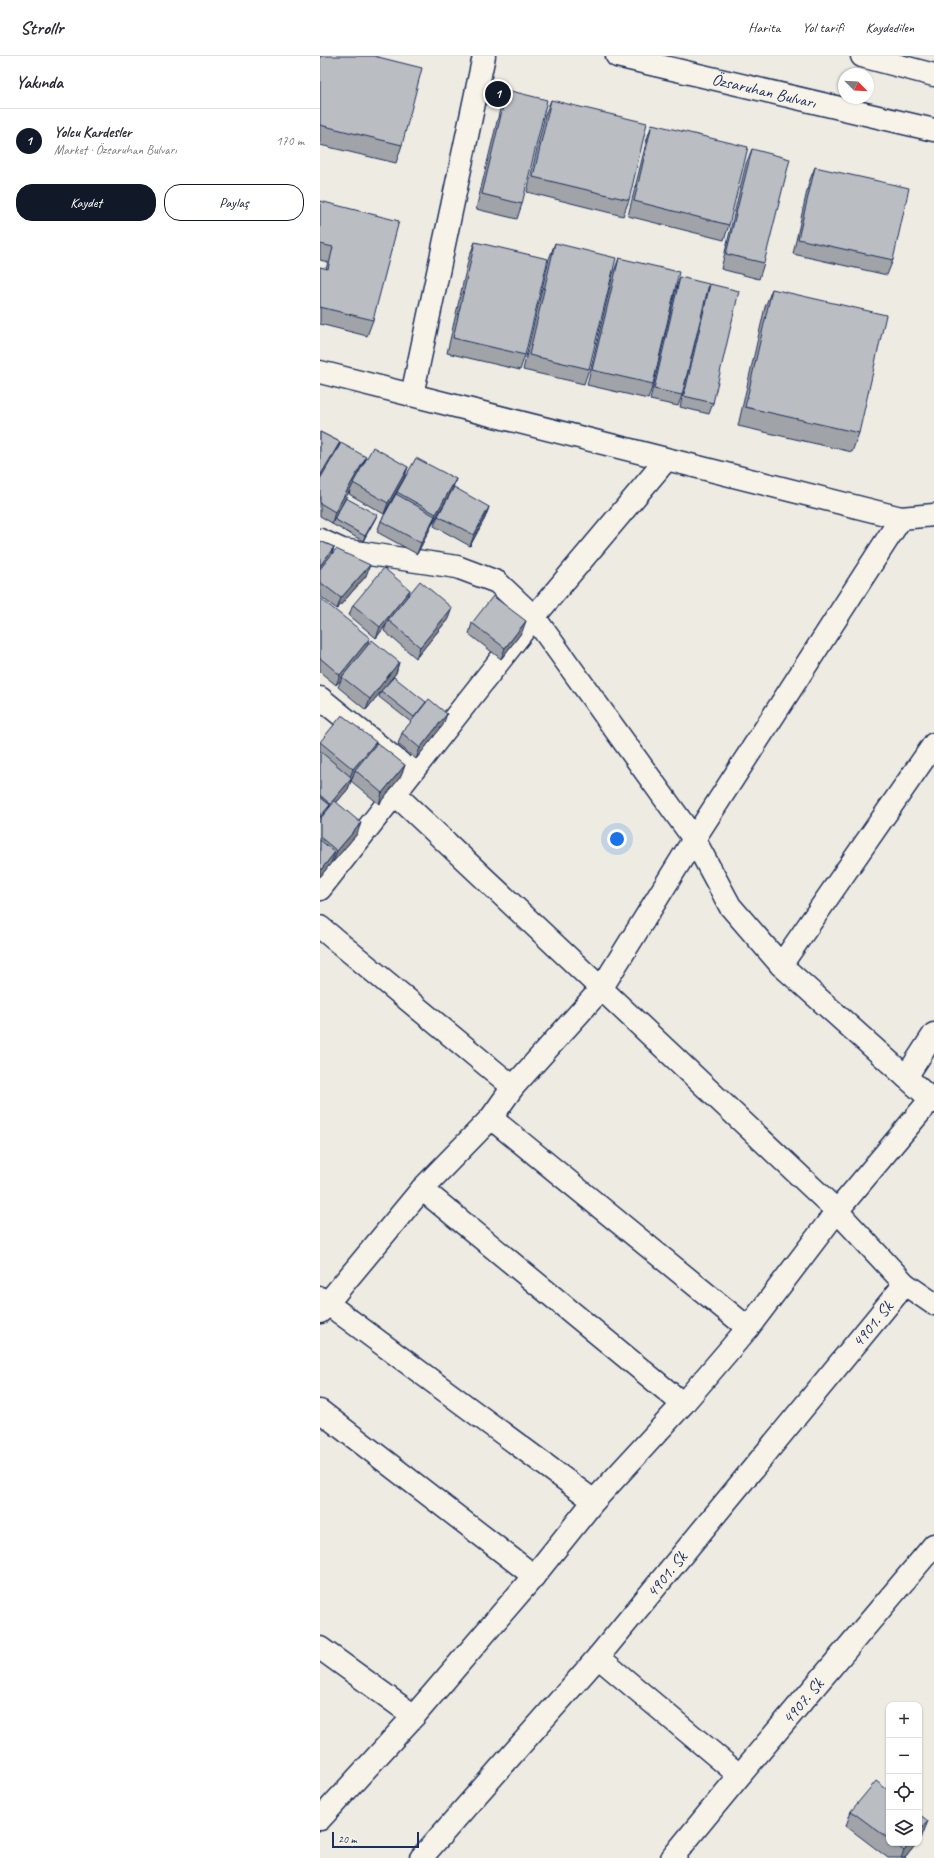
<!DOCTYPE html>
<html lang="tr">
<meta charset="utf-8">
<style>
:root{--surface:#fff;--page:#f7f7f7;--text:#2b2b33;--muted:#7c7c81;--line:#e1e1e2;--accent:#111827}
body{margin:0;font-family:Caveat,sans-serif;background:var(--page);color:var(--text)}
.controls{position:absolute;right:12px;bottom:12px;display:grid;overflow:hidden;border-radius:8px;box-shadow:0 1px 3px #0004}
.controls button{width:36px;height:36px;display:grid;place-items:center;padding:0;border:0;border-bottom:1px solid var(--line);background:var(--surface);color:var(--text);font:20px sans-serif}
.compass{position:absolute;left:518px;top:12px;width:36px;height:36px;border-radius:50%;background:var(--surface);box-shadow:0 1px 3px #0004;rotate:114deg}
.scale{position:absolute;left:12px;bottom:10px;width:87px;box-sizing:border-box;padding-left:4px;border:2px solid #1b2f5e;border-top:0;font-size:11px;line-height:14px;white-space:nowrap;color:#1b2f5e;-webkit-text-stroke:3px #f7f3e8;paint-order:stroke}
.you{position:absolute;left:297px;top:783px;width:14px;height:14px;margin:-10px;border:3px solid #fff;border-radius:50%;background:#1a73e8;box-shadow:0 0 0 6px #1a73e833}
.badge{display:grid;place-items:center;width:26px;height:26px;border-radius:50%;background:var(--accent);color:#fff;font-size:13px;font-weight:700}
.pin{position:absolute;translate:-50% -50%;border:2px solid #fff;box-shadow:0 1px 4px #0006}
.list{margin:0;padding:0;list-style:none}
h2{display:flex;justify-content:space-between;align-items:center;height:52px;margin:0;padding:0 16px;font-size:17px}
h2 small{font-size:13px;font-weight:400;color:var(--muted)}
.list li{display:grid;grid-template-columns:26px 1fr auto;gap:12px;align-items:center;box-sizing:border-box;height:64px;padding:0 16px;border-top:1px solid var(--line)}
.list b{display:block;font-size:15px;white-space:nowrap}
.list p{margin:0;font-size:13px;white-space:nowrap;color:var(--muted)}
.list em{font-size:13px;font-style:normal;color:var(--muted)}
.actions{display:flex;gap:8px;padding:12px 16px}
.actions a{flex:1;padding:9px 0;border:1px solid var(--accent);border-radius:16px;text-align:center;font-size:14px;color:var(--accent)}
.actions .main{background:var(--accent);color:#fff}
.icon{flex:none;width:22px;height:22px;fill:none;stroke:currentColor;stroke-width:2;stroke-linecap:round;stroke-linejoin:round}
.map{position:relative;flex:none;width:614px;height:1802px;overflow:hidden}
header{display:flex;align-items:center;gap:24px;box-sizing:border-box;height:56px;padding:0 20px;background:var(--surface);border-bottom:1px solid var(--line)}
header strong{font-size:19px}
nav{display:flex;gap:22px;margin-inline-start:auto;font-size:14px}
main{display:flex}
aside{flex:1;background:var(--surface)}
.map>svg:first-child{display:block}
.lines{fill:none;stroke-linecap:round;stroke-linejoin:round}
.minor-casing{stroke:#1b2f5e;stroke-width:25}
.minor{stroke:#f7f3e8;stroke-width:22}
.wall{fill:#a0a3a7;stroke:#1b2f5e}
.shaded-wall{fill:#828488;stroke:#1b2f5e}
.building{fill:#babdc2;stroke:#1b2f5e}
.labels{text-anchor:middle;stroke-width:4;stroke-linejoin:round;paint-order:stroke}
.street-label{font-size:17px;fill:#1b2f5e;stroke:#f7f3e8}
</style>
<header>
<strong>Strollr</strong>
<nav><a>Harita</a><a>Yol tarifi</a><a>Kaydedilen</a></nav>
</header>
<main>
<aside>
<h2>Yakında<small></small></h2>
<ul class="list">
<li><span class="badge">1</span><div><b>Yolcu Kardesler</b><p>Market · Özsaruhan Bulvarı</p></div><em>170 m</em></li>
</ul>
<div class="actions"><a class="main">Kaydet</a><a>Paylaş</a></div>
</aside>
<div class="map">
<svg width="614" height="1802" viewBox="0 0 614 1802">
<rect width="100%" height="100%" fill="#eeebe2"/>
<filter id="ink" filterUnits="userSpaceOnUse"><feTurbulence type="fractalNoise" baseFrequency=".025" numOctaves="2"/><feDisplacementMap in="SourceGraphic" scale="8" xChannelSelector="R" yChannelSelector="G"/><feConvolveMatrix kernelMatrix="1 2 1 2 8 2 1 2 1" color-interpolation-filters="sRGB"/></filter>
<g filter="url(#ink)">
<g class="lines">
<defs>
<g id="minor">
<path id="s1" d="M297,0l317,74"/>
<path d="M542,0l72,19"/>
<path d="M0,316l581,146 33,-3"/>
<path d="M92,339l72,-339"/>
<path d="M0,484l22,10 115,17 40,15 37,35 160,222 36,67 51,59 153,137"/>
<path d="M0,642l80,65"/>
<path d="M76,739l441,416 68,73 29,20"/>
<path d="M0,833l214,-272 132,-157"/>
<path d="M0,871l193,160"/>
<path d="M461,909l153,-221"/>
<path d="M586,1021l28,-43"/>
<path d="M171,1062l257,210"/>
<path d="M102,1133l261,215"/>
<path d="M0,1242l274,203"/>
<path d="M0,1256l102,-123 69,-71 22,-31 88,-98 93,-150 207,-321"/>
<path d="M0,1355l214,165"/>
<path d="M0,1592l94,68"/>
<path d="M278,1601l141,118"/>
<path d="M0,1763l94,-103 120,-140 60,-75 89,-97 65,-76 89,-117 94,-112"/>
<path id="s2" d="M101,1802l177,-201 307,-373"/>
<path id="s3" d="M352,1802c85,-106 175,-208 262,-313"/>
</g>
</defs>
<use href="#minor" class="minor-casing"/>
<use href="#minor" class="minor"/>
</g>
<path class="wall" d="M0,0l82,89 -6,18 -76,-18z
M187,34l15,114 -5,15 -41,-10 25,-104z
M231,44l78,100 -6,16 -96,-24 18,-77z
M332,68l77,101 -5,15 -96,-24 19,-77z
M432,93l12,114 -5,16 -38,-10 25,-105z
M495,111l78,93 -6,15 -94,-21 16,-72z
M0,145l53,119 -6,16 -47,-12v-57l6,2 2,-7 -8,-2z
M155,186l50,113 -5,15 -73,-17 22,-96z
M235,187l34,126 -5,15 -61,-14 26,-111z
M299,202l34,126 -5,15 -61,-14 26,-111z
M360,221l2,118 -4,11 -28,-6 26,-112z
M390,228l3,119 -4,11 -29,-7 26,-112z
M452,233l87,144 -7,19 -114,-26 27,-119z
M0,376l20,10 -3,8 29,7 -4,10h46l-4,11 -20,36 -35,-20 3,-9 -20,38 -12,-7z
M136,423l-4,11 -20,35 -15,29 -40,-22 4,-11 16,-29z
M169,451l-4,11 -15,28 -36,-20 4,-10z
M57,459l-3,6 -11,20 -31,-17 2,-5z
M0,485l14,6 -2,7 34,22 -29,33 -17,-13z
M88,540l40,23 -32,39 -32,-27 2,-6 -10,13 -27,-23 4,-10z
M0,542l47,49 32,15 -3,11 -30,37 -28,-23 3,-7 -5,5 -16,-13z
M152,567l50,9 -21,27 -32,-25z
M61,635l45,11 17,23 -27,34 -18,-15 4,-11 9,-11 -32,-25z
M0,686l54,5 31,18 -4,11 -22,28 -28,-23 2,-5 -2,2h1l-4,11 -12,14 21,31 -24,28h-1l-1,1 -11,14z
M569,1735v52h28l-12,15h-17l-42,-32 5,-15z"/>
<path class="shaded-wall" d="M20,386l-4,11 -16,27v-4z
M46,401l-4,11 -30,55 3,-11z
M88,411l-4,11 -20,36 4,-11z
M136,423l-4,11 -20,35 4,-11z
M169,451l-4,11 -15,28 4,-11z
M57,459l-3,6 -11,20 2,-5z
M115,460l-4,11 -14,27 4,-11z
M14,491l-4,11 -10,14v-6z
M50,509l-4,11 -29,33 4,-11z
M90,534l-4,11 -18,19 -2,5 -10,13 4,-11z
M132,552l-4,11 -32,39 4,-11z
M206,565l-4,11 -21,27 4,-11z
M50,582l-4,11 -24,28 -1,3 -5,5 4,-10z
M79,606l-3,11 -30,37 4,-11z
M127,658l-4,11 -27,34 4,-11z
M56,686l-4,11 -17,17 -2,6 -4,4 4,-11z
M85,709l-4,11 -22,28 3,-11z
M32,722l-4,11 -22,26 4,-11z
M10,749l-4,11 -6,7v-6z
M41,767l-4,11 -24,28 4,-11z
M15,796l-4,11 -11,14v-6z
M608,1765l-6,15 -3,4v-8z
M590,1787h7l-12,15h-4l3,-7z"/>
<path class="building" d="M0,0h54l48,12 -20,77 -82,-20z
M187,34l40,10 -25,104 -40,-10z
M231,44l96,23 -18,77 -96,-23z
M332,68l96,23 -19,78 -95,-24z
M432,93l38,10 -26,104 -38,-9z
M495,111l94,21 -16,72 -95,-21z
M0,145l79,20 -26,99 -53,-13v-40l8,2 5,-22 -13,-3z
M155,186l73,17 -23,96 -72,-17z
M235,187l61,15 -27,111 -60,-14z
M299,202l60,14 -26,112 -61,-14z
M360,221l29,7 -27,111 -28,-6z
M390,228l29,7 -26,112 -29,-7z
M452,233l114,26 -27,118 -114,-26z
M0,376l20,10 -20,34z
M21,387l25,14 -31,55 -15,-9v-24z
M53,391l35,20 -20,36 -35,-20z
M96,402l40,21 -20,35 -39,-22z
M134,431l35,20 -15,28 -36,-19z
M76,438l39,22 -14,27 -40,-22z
M26,442l31,17 -12,21 -31,-17z
M0,485l14,6 -14,19z
M16,493l34,16 -29,33 -21,-16v-13z
M64,512l26,22 -30,37 -27,-22z
M100,525l32,27 -32,39 -32,-27z
M173,540l33,25 -21,27 -33,-25z
M0,542l50,40 -30,37 -20,-17z
M52,584l27,22 -29,37 -28,-22z
M74,621l32,25 -12,15 -33,-26z
M109,643l18,15 -27,34 -18,-15z
M22,659l34,27 -23,27 -33,-27z
M57,687l28,22 -23,28 -27,-23z
M0,695l32,27 -22,26 -10,-9z
M0,741l10,8 -10,12z
M15,745l26,22 -24,28 -17,-14v-18z
M0,784l15,12 -15,19z
M556,1725l13,10v48l-38,-28z
M599,1758l9,7 -9,11z
M574,1787h16l-6,8z"/>
</g>
<g class="labels">
<g class="street-label">
<text dy="6" stroke="none"><textPath href="#s1" startOffset="151">Özsaruhan Bulvarı</textPath></text>
<text dy="6" stroke="none"><textPath href="#s2" startOffset="699">4901. Sk</textPath></text>
<text dy="6" stroke="none"><textPath href="#s2" startOffset="375">4901. Sk</textPath></text>
<text dy="6" stroke="none"><textPath href="#s3" startOffset="204">4907. Sk</textPath></text>
</g>
</g>
</svg>
<div class="controls">
<button>+</button>
<button>−</button>
<button><svg class="icon" aria-label="locate" viewBox="0 0 24 24"><circle cx="12" cy="12" r="6"/><path d="M12 2v4M12 18v4M2 12h4M18 12h4"/></svg></button>
<button><svg class="icon" aria-label="layers" viewBox="0 0 24 24"><path d="M12 4l9 5-9 5-9-5zM3 14l9 5 9-5"/></svg></button>
</div>
<svg class="compass" viewBox="-18 -18 36 36"><path d="M0-13l5 13h-10z" fill="#e53935"/><path d="M0 13l5-13h-10z" fill="#7c7c81"/></svg>
<div class="scale">20 m</div>
<div class="you"></div>
<div class="pin badge" style="left:178px;top:38px">1</div>
</div>
</main>
